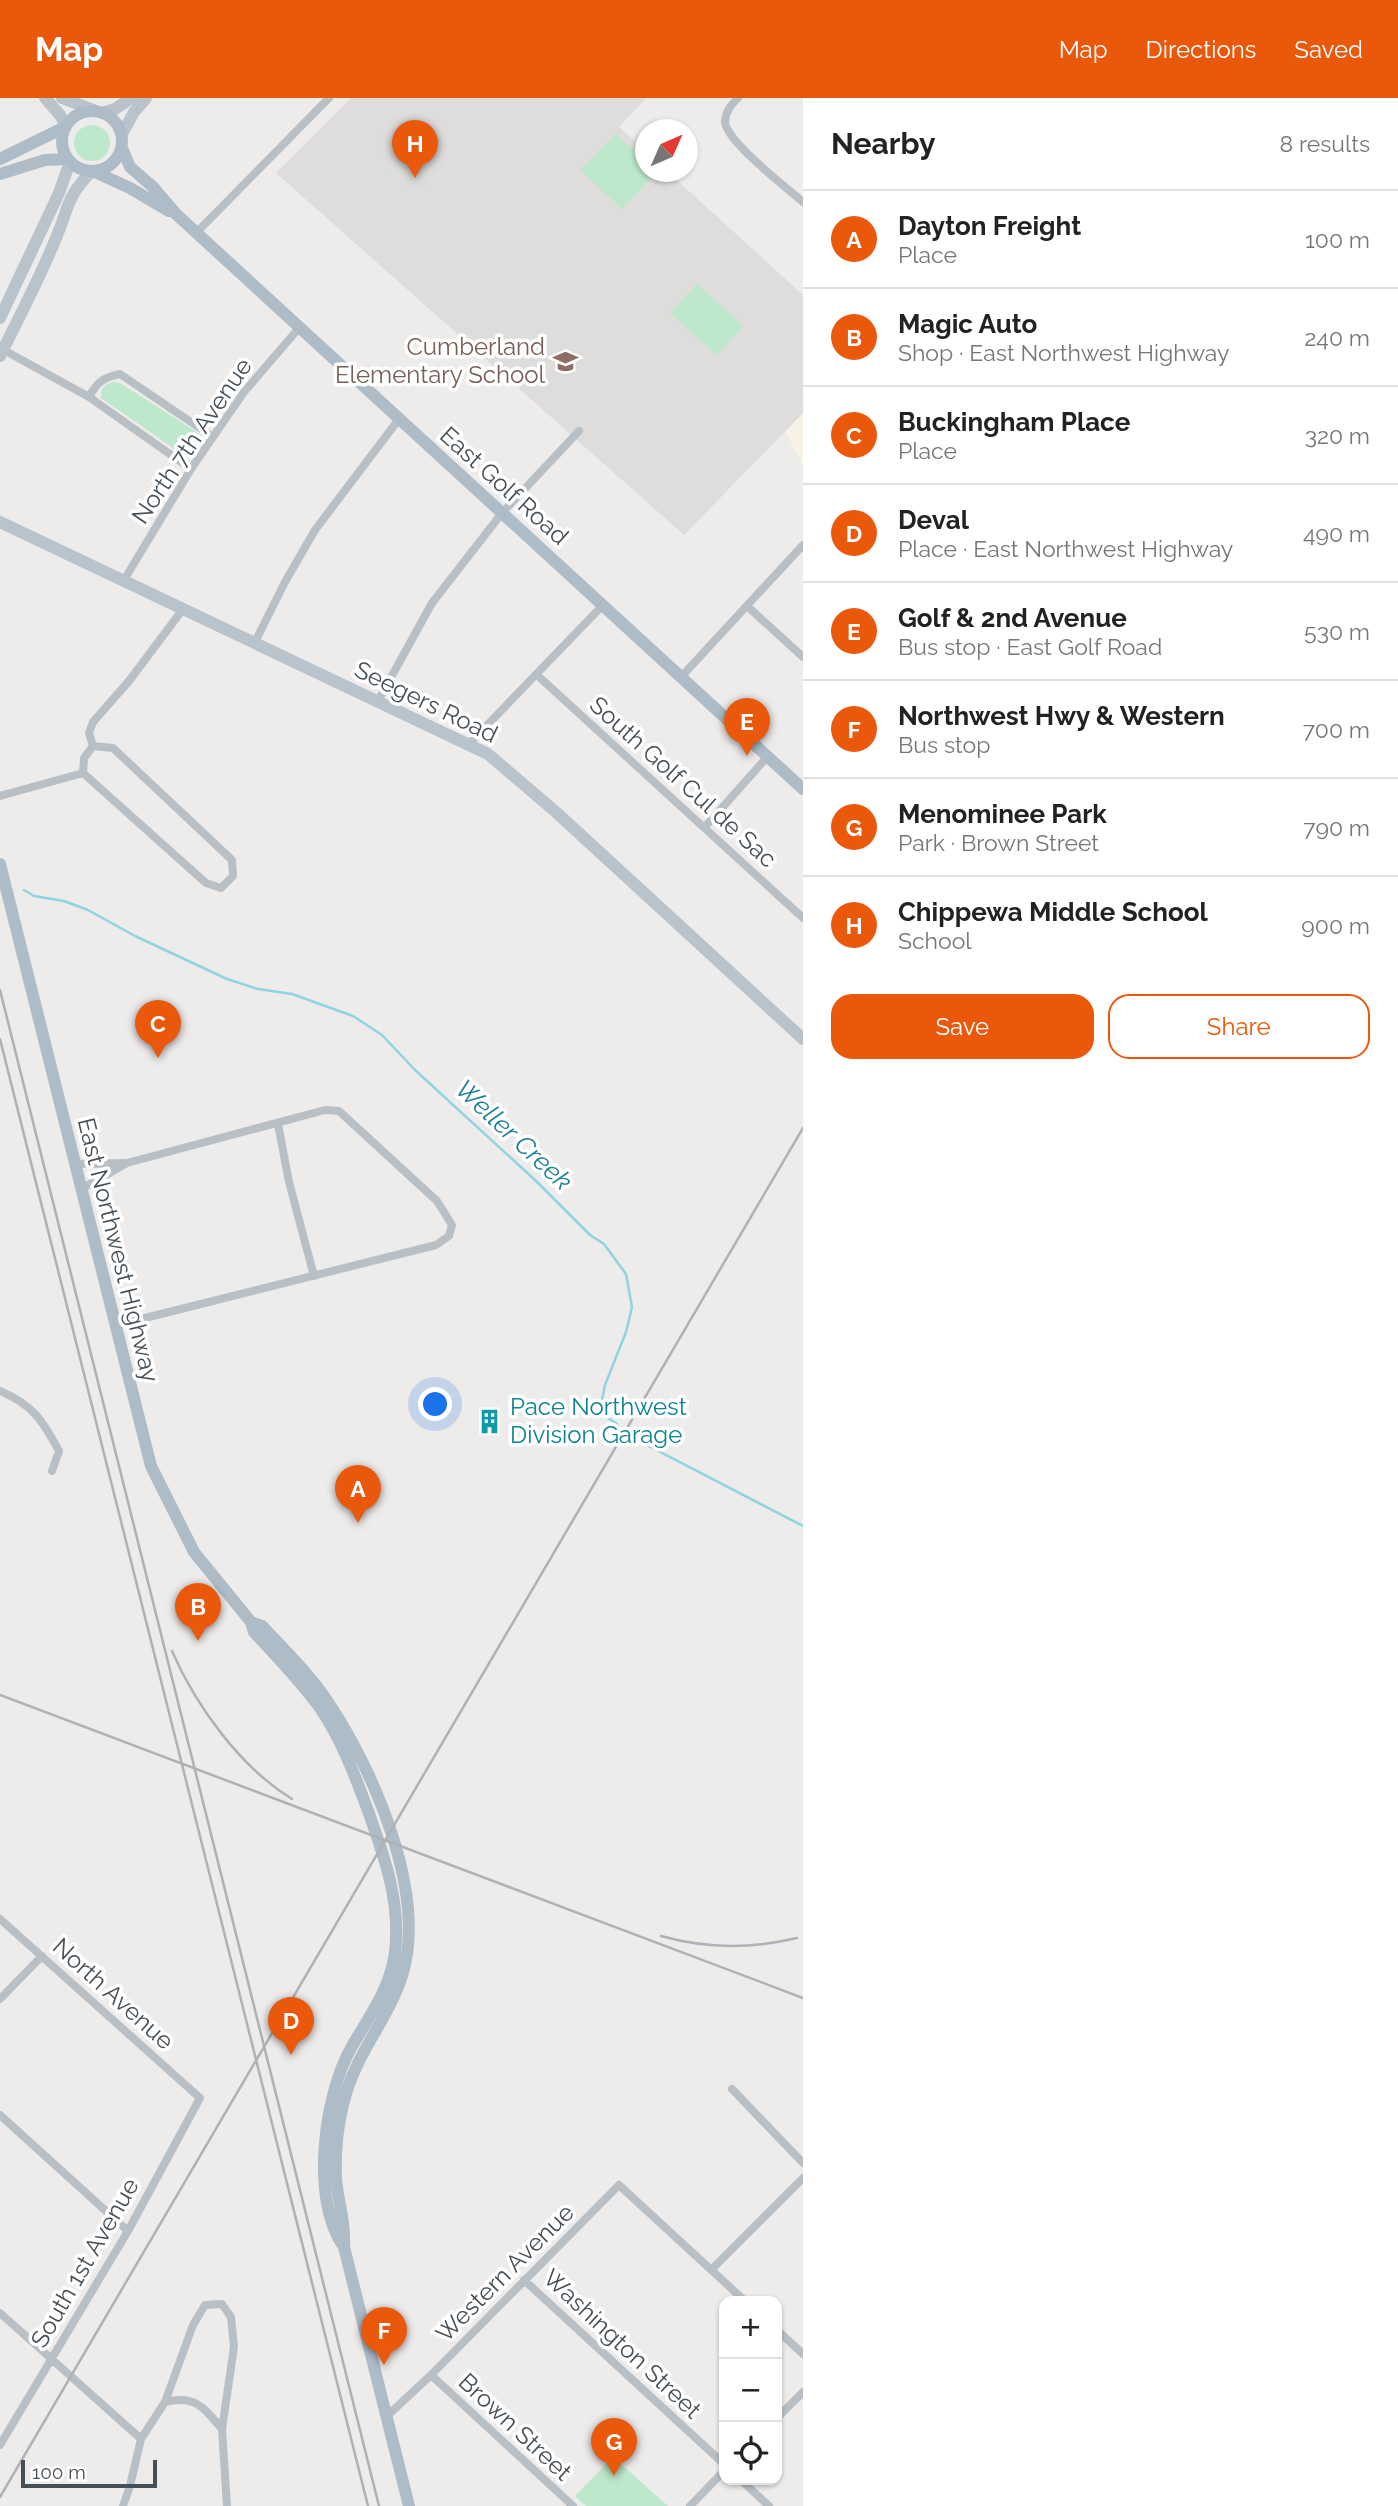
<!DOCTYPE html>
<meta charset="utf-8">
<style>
:root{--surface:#fff;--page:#f2f2f2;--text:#222;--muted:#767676;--line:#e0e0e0;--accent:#ea580c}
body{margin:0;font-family:Raleway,sans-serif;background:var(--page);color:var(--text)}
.controls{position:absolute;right:21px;bottom:21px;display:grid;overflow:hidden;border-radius:14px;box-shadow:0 2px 5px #0004}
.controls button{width:63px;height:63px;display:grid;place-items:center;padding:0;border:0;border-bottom:2px solid var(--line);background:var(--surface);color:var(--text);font:35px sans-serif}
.compass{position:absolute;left:635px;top:21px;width:63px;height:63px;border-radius:50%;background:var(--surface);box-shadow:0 2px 5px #0004;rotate:45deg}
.scale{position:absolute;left:21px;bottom:18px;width:136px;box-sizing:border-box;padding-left:7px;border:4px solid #464f56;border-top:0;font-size:19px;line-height:24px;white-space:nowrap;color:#464f56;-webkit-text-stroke:5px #fff;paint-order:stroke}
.you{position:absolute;left:436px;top:1307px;width:24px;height:24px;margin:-18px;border:5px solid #fff;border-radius:50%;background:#1a73e8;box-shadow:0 0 0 10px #1a73e833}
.badge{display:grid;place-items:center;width:46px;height:46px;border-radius:50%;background:var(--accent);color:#fff;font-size:23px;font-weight:700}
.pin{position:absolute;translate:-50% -58px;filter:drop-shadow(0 2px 4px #0008)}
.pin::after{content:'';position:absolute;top:37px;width:24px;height:21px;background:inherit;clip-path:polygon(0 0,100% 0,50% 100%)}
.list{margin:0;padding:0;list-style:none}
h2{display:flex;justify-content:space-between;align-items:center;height:91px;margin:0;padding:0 28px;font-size:30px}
h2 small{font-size:23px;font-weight:400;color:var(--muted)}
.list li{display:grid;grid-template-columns:46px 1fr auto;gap:21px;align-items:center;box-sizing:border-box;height:98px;padding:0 28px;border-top:2px solid var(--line)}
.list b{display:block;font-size:26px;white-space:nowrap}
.list p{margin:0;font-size:23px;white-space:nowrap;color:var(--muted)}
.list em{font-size:23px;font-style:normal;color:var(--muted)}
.actions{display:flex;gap:14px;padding:21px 28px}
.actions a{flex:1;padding:16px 0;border:2px solid var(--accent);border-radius:21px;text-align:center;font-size:24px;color:var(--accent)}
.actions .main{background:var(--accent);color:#fff}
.icon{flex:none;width:38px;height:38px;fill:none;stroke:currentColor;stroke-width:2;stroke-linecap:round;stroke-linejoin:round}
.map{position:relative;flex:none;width:803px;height:2408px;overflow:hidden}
header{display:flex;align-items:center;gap:42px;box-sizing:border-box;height:98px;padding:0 35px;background:var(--accent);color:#fff}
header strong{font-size:33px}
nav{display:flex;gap:38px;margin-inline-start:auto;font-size:24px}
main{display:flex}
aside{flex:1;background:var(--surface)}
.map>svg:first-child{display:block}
.commercial{fill:#f8f1e5}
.education{fill:#dfdcdc}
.green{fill:#bde8cb}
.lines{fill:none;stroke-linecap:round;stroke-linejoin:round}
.stream{stroke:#8fd4e0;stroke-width:2.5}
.street{stroke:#b8c0c6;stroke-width:8}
.secondary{stroke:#b9c3cb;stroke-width:12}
.primary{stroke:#adbcc7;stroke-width:12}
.rail{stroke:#aeb1b5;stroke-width:2.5}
.labels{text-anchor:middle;stroke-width:7;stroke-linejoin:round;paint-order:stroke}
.education-label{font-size:24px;fill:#785e54;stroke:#fff;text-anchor:end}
.street-label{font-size:24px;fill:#464f56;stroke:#fff}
.culture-label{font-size:24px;fill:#0d838f;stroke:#fff;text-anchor:start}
.water-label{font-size:26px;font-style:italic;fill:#1c8193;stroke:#fff}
</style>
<header>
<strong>Map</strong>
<nav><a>Map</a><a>Directions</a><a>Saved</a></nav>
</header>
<main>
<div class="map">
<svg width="803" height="2408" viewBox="0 0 803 2408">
<rect width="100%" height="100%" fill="#eeebeb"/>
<path class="commercial" d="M803,315v52l-18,-33z"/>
<path class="education" d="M351,0h295l-27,29 26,24 1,21h22l135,123v118l-119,122 -408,-362z"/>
<path class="green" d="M74 45a18 18 0 1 1 36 0a18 18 0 1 1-36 0Z
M616,36l29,27 1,11h11l-35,37 -42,-39z
M697,186l46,42 -26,29 -47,-42z
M114,284l6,1 83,53 -14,23 -88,-61c-1,-9 4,-15 13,-16z
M613,2359l55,49h-82l-11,-10z"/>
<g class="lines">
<path class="stream" d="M24,792l10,6 30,5 24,9 47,26 92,43 31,10 34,5 61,22 29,19 33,35 120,110 55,55 14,9 22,30 6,33 -6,25 -21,53 -4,20 5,12 10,6 3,6 22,13 162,84"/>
<path class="street" d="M738,0c-7,7 -13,14 -13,24 2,20 61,65 78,80
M196,135l133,-135
M0,250l89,49 102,72
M89,299c8,-15 15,-20 31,-23l93,63
M124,482l67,-111 53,-77 55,-64
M747,508l56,51
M255,544l30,-60 30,-52 84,-111
M537,577l266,243
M682,578l121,-131
M378,603l54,-98 70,-90 77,-82
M468,647l135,-140
M93,648l20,2 119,112 1,16 -12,12 -15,-5 -123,-110 1,-15z
M93,648l-4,-13 4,-11 36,-41 54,-72
M0,698l83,-23
M705,729l63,-71
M278,1026l11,58 25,94
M75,1066l49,-1
M81,1091l46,-26 198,-53 14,1 98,90 15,24 -3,11 -13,9 -303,76
M0,1293c33,14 43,30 59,60l-7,20
M0,1821l200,179 -72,133 -128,214
M0,1901l42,-43
M732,1991l71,74
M0,2017l128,116
M711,2172l92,-92
M524,2182l200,184
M0,2215l141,126
M777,2232l26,24
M431,2277l142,131
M165,2304c31,-7 38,5 57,27
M386,2319l45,-42 188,-190 126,116
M777,2320l26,-26
M741,2382l28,26
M123,2408l7,-20 11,-47 24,-37 28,-77 12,-20 17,-1 9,13 3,30 -12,82 5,77
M690,2408l34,-35"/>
<path class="secondary" d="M45,0l15,17 6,11
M62,0l34,13
M102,15l13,-4 16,-11
M122,36l12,-22 12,-14
M0,220l59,-125 11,-31
M0,258c19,-39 40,-78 56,-118 13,-30 10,-41 35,-66
M0,424l488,232 69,59 246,226"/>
<path class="primary" d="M62 43a30 30 0 1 1 60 0a30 30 0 1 1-60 0Z
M122,50l8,19 23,20 23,27 627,575
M0,61l65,-32
M95,74l35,16 39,23
M0,76l45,-14 23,-1
M0,766l151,602 43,86 57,70 3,10c22,24 46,48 66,76 21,31 34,65 47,100 17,48 34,93 28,144 -4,36 -27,66 -44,96 -27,48 -41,152 -7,199
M251,1524l11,4c23,24 47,48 66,76 45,67 100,192 74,274 -15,46 -48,79 -59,129 -6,24 -8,49 -7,74 2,23 10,44 8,68l65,259"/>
<path class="rail" d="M0,892l379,1516
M0,941l368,1467
M172,1553c24,55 68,116 120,148
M0,1597l803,303
M661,1838c46,13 90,13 136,2
M0,2399l803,-1369"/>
</g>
<defs>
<symbol id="school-bare" viewBox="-9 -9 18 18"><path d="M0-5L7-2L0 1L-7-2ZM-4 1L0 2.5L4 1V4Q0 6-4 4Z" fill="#8d6e63" stroke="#fff" stroke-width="2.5" paint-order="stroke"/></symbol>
<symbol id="building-bare" viewBox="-9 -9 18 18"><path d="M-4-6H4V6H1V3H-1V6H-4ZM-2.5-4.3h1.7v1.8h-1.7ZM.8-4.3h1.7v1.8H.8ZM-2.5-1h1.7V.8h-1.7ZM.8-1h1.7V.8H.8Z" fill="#0f9aa8" stroke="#fff" stroke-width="2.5" paint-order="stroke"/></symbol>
</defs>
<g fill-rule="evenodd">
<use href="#school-bare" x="548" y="246" width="35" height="35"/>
<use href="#building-bare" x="472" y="1306" width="35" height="35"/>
</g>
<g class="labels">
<g class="education-label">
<text x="545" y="257">Cumberland<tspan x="545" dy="28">Elementary School</tspan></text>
</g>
<g class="street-label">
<text transform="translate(192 343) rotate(-56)" y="8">North 7th Avenue</text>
<text transform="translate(504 388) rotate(42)" y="8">East Golf Road</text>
<text transform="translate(426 604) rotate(26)" y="8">Seegers Road</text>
<text transform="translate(683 684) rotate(42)" y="8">South Golf Cul de Sac</text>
<text transform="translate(118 1152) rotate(76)" y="8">East Northwest Highway</text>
<text transform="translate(113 1896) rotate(42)" y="8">North Avenue</text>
<text transform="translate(85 2165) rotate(-60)" y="8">South 1st Avenue</text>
<text transform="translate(505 2175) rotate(-45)" y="8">Western Avenue</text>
<text transform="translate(622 2246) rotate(43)" y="8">Washington Street</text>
<text transform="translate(515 2329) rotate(43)" y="8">Brown Street</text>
</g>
<g class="culture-label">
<text x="510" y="1317">Pace Northwest<tspan x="510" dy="28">Division Garage</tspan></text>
</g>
<g class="water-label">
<text transform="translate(514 1037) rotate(43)" y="9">Weller Creek</text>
</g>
</g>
</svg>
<div class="controls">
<button>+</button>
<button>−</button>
<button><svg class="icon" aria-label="locate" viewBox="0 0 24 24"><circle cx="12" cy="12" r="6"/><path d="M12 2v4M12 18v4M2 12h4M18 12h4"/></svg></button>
</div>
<svg class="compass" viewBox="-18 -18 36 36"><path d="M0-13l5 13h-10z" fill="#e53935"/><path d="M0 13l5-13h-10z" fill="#767676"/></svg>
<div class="scale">100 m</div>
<div class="you"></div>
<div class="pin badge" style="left:358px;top:1425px">A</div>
<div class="pin badge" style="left:198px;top:1543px">B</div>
<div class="pin badge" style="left:158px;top:960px">C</div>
<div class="pin badge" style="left:291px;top:1957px">D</div>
<div class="pin badge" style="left:747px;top:658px">E</div>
<div class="pin badge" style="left:384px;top:2267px">F</div>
<div class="pin badge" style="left:614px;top:2378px">G</div>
<div class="pin badge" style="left:415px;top:80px">H</div>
</div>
<aside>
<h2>Nearby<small>8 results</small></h2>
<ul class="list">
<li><span class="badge">A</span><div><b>Dayton Freight</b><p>Place</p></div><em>100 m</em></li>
<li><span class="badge">B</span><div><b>Magic Auto</b><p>Shop · East Northwest Highway</p></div><em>240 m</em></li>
<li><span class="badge">C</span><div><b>Buckingham Place</b><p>Place</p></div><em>320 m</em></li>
<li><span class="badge">D</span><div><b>Deval</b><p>Place · East Northwest Highway</p></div><em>490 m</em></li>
<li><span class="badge">E</span><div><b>Golf &amp; 2nd Avenue</b><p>Bus stop · East Golf Road</p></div><em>530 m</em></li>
<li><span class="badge">F</span><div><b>Northwest Hwy &amp; Western</b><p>Bus stop</p></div><em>700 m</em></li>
<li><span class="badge">G</span><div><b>Menominee Park</b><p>Park · Brown Street</p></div><em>790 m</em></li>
<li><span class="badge">H</span><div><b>Chippewa Middle School</b><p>School</p></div><em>900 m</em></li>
</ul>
<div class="actions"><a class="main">Save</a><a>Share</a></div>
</aside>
</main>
